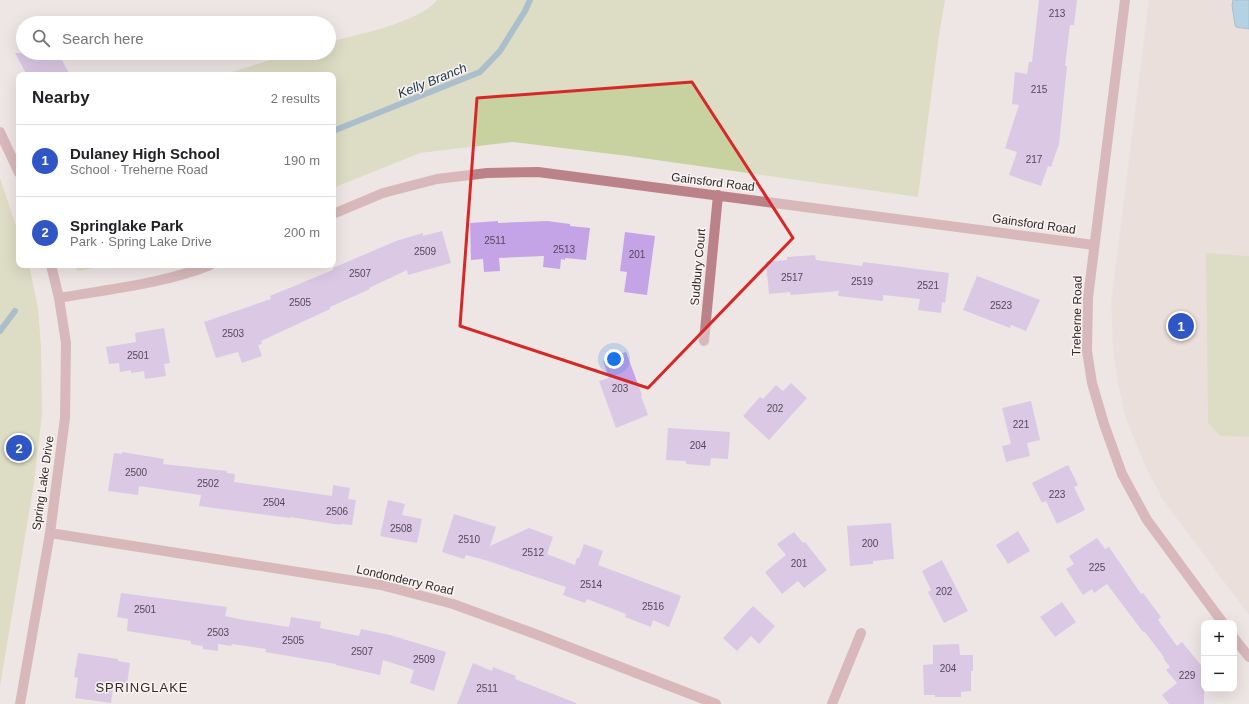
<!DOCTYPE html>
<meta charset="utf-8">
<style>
:root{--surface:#fff;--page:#f2f2f2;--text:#202124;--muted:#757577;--line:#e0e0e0;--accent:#3056c6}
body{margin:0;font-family:Arial,sans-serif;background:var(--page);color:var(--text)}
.controls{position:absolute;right:12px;bottom:12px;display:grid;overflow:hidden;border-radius:8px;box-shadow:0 4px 16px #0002}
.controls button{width:36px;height:36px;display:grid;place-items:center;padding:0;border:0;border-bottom:1px solid var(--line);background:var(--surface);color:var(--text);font:20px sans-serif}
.you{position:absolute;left:614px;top:359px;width:14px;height:14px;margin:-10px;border:3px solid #fff;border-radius:50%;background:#1a73e8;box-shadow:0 0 0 6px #1a73e833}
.badge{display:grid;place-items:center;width:26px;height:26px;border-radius:50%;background:var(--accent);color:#fff;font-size:13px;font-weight:700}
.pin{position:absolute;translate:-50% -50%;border:2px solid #fff;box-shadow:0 1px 4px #0006}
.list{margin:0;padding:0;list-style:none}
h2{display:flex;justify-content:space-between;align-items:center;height:52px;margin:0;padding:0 16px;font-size:17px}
h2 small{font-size:13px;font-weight:400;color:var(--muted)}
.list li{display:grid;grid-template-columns:26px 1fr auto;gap:12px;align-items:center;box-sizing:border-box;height:72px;padding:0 16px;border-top:1px solid var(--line)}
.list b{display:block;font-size:15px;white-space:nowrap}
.list p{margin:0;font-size:13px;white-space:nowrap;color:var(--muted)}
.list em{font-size:13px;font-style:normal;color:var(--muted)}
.icon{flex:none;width:22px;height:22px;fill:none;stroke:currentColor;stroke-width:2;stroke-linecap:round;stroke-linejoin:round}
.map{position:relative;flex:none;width:1249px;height:704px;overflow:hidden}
.search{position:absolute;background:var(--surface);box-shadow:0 4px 16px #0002;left:16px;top:16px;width:320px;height:44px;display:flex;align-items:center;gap:10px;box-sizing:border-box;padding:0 14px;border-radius:22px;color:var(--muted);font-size:15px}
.panel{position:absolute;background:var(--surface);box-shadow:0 4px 16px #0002;left:16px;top:72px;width:320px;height:196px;border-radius:8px}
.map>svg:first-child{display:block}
.built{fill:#e7d8d2}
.green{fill:#c8d2a1}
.water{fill:#6abce6;stroke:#5890ad}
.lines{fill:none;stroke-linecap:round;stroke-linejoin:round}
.stream{stroke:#5890ad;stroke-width:6}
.building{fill:#c4a4e7}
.minor{stroke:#bc8289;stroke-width:10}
.marked{fill:none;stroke:#d62828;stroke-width:3;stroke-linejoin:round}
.labels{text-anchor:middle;stroke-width:3;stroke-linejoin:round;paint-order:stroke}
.number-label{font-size:10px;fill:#534858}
.street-label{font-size:12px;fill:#2d2a29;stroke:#fbf3f1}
.water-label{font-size:13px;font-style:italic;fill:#113648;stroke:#fbf3f1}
.neighbourhood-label{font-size:13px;letter-spacing:1px;fill:#2d2a29;stroke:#fbf3f1}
</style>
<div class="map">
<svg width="1249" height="704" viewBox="0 0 1249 704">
<rect width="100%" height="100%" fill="#eee6e4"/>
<path class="built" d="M1149,0h100v615l-86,-115 -17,-32 -21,-52 -7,-33 -5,-34 -2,-45z"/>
<path class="green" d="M437,0h508l-6,35 -21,162 -290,-41 -115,-14 -93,11 -87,35v-113h-107l6,-3 60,-19h37v-11c27,-7 92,-20 108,-42z
M0,178l19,57v30h10l9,43 3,39 1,67 -8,69 -34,203z
M1206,253l43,3v181l-29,-1 -12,-13z
M76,265h35l-34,6z"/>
<path class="water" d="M1233,0h16v29l-13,-2 -1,-2 -3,-20z"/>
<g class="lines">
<path class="stream" d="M333,131l147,-59 20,-21 25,-40 5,-11
M0,331l15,-20"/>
</g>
<path class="building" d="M1039,0h38l-3,25h-4l-5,41h2l-8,78 -8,23 -3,-1 -7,20 -32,-11 8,-23 -12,-4 14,-43 -7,-1 3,-32 12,2 2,-12h3z
M15,53h43l12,22h-43z
M498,221v2l49,-2 23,3v2l20,2 -4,32 -21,-2v2l-4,-1 -1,10 -17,-2 1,-11 -45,2 1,13 -16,1 -1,-13 -12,1 -1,-37z
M442,231l9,32 -43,12 -1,-5 -38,18 1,1 -40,18v2l-69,32 1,3 -4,1 4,11 -20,7 -4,-11 -22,6 -12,-36 67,-23 -1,-3 63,-26v-2l63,-27 27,-8v3z
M625,232l30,4 -8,59 -23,-3 3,-20 -7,-1z
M815,255l1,5 46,6 1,-4 86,11 -4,30 -3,-1 -1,11 -23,-3 2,-11 -37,-4v6l-45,-5 1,-5 -48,4 -1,-3 -21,2 -3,-32 21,-2v-3z
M977,276l63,24 -14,31 -15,-6 -1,3 -47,-18z
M164,328l6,35 -6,1 2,12 -21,3 -1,-8 -13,2v-3l-11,2 -1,-9 -10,1 -3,-17 30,-5 -1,-9z
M626,352l16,43 -1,1 7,19 -32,13 -17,-47 10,-3 -6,-17z
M791,383l16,15 -38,42 -26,-24 17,-19 3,2 13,-14 7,6z
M1031,401l9,39 -13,3 3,13 -24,6 -4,-16 9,-2 -9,-36z
M668,428l62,4 -2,27 -17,-1 -1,8 -24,-2v-3l-20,-1z
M122,452l42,7 -1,5 64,7v2l8,1 -1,8 98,14 1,-11 17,3 -2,11 8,1 -4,25 -11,-1v1l-51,-8v1l-91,-12 2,-11 -62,-9 -1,9 -30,-4 6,-38 8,1z
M1068,465l10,20 -4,2 11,23 -28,14 -11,-23 -4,2 -10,-20z
M388,500l17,4 -3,11 20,4 -5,24 -37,-7z
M454,514l42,13 -6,19 39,-18 24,9 -6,17 28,11 2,-7h2l5,-14 19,7 -5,14 83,31 -12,31 -16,-7 -2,7 -26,-10 1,-3 -39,-15 -2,4 -22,-8 3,-8 -81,-27 -19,-5 -2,4 -22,-7z
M891,523l3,36 -21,2v3l-23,2 -3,-40z
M1018,531l12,20 -22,13 -12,-19z
M794,532l9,11 2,-1 22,28 -23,18 -6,-7 -16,13 -17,-22 21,-17 -9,-11z
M1097,538l8,11 4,-2 32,47 2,-1 18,24 -3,3 19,26 5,-4 22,27v35h-35l-7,-9 15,-12 -11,-13 4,-3 -7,-9 1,-1 -20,-26 -1,1 -36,-48 -13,9 -2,-4 -9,6 -17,-26 8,-5 -5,-8z
M942,560l26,51 -24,12 -16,-31 3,-2 -9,-19z
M121,593l106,14 -2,9 19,4 45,7 2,-10 30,5 -1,6 39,8 2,-7 29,6 56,17 -12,39 -24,-8 4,-13 -31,-10 -3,15 -44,-10v-1l-71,-12 1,-3 -34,-5 -1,2 -13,-2v7l-15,-2v-3l-12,-2v-3l-64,-10 1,-12 -11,-2z
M1062,602l14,20 -21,15 -15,-20z
M753,606l22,20 -16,18 -8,-8 -14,15 -14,-13z
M959,644l1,11h13v16h-2v20l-10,1v5h-26v-2h-11l-1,-30 10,-1v-19z
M78,653l40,6v2l12,2 -3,21 -13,-2 -3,21 -36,-5 3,-20 -4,-1z
M473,663l19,8 1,-4 23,9 -1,3 61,24v1h-119z"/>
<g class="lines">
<path class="minor" d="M1125,0l-37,298 -1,53 5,32 12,41 18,50 25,46 76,103
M0,132l19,41
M333,214l50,-21 54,-14 50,-6 51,-1 556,73
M59,298c50,-9 104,-14 151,-33
M704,341l14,-146
M50,533l331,52 72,19 85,31 178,69
M1234,638l15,19
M20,704l30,-171 15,-115 1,-75 -7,-45 -8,-33
M832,704l29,-71"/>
</g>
<path d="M0 0H1249V704H0ZM692,82l101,156 -145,150 -188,-62 17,-228z" fill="#eee6e4" fill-opacity=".55" fill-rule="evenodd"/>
<path class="marked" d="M692,82l101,156 -145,150 -188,-62 17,-228z"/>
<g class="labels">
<g class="number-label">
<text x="1057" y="17">213</text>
<text x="1039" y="93">215</text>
<text x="1034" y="163">217</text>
<text x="495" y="244">2511</text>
<text x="564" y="253">2513</text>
<text x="425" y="255">2509</text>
<text x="637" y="258">201</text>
<text x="360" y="277">2507</text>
<text x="792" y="281">2517</text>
<text x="862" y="285">2519</text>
<text x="928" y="289">2521</text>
<text x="300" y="306">2505</text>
<text x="1001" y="309">2523</text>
<text x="233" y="337">2503</text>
<text x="138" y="359">2501</text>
<text x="620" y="392">203</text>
<text x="775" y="412">202</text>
<text x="1021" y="428">221</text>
<text x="698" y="449">204</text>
<text x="136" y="476">2500</text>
<text x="208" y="487">2502</text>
<text x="1057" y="498">223</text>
<text x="274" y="506">2504</text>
<text x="337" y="515">2506</text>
<text x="401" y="532">2508</text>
<text x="469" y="543">2510</text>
<text x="870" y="547">200</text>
<text x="533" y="556">2512</text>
<text x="799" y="567">201</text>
<text x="1097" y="571">225</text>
<text x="591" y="588">2514</text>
<text x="944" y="595">202</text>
<text x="653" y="610">2516</text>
<text x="145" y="613">2501</text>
<text x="218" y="636">2503</text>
<text x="293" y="644">2505</text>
<text x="362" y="655">2507</text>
<text x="424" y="663">2509</text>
<text x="948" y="672">204</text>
<text x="1187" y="679">229</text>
<text x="487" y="692">2511</text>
</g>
<g class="street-label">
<text transform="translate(713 182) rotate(7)" y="4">Gainsford Road</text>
<text transform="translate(1034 224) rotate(8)" y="4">Gainsford Road</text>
<text transform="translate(698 267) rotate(-85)" y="4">Sudbury Court</text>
<text transform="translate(1077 316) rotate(-89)" y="4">Treherne Road</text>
<text transform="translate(43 483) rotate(-82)" y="4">Spring Lake Drive</text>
<text transform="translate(405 580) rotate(13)" y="4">Londonderry Road</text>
</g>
<g class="water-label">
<text transform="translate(432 80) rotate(-22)" y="5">Kelly Branch</text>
</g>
<g class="neighbourhood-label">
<text x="142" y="692">SPRINGLAKE</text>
</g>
</g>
</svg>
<div class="controls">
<button>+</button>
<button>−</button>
</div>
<div class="you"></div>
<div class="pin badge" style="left:1181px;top:326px">1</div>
<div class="pin badge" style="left:19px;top:448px">2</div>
<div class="search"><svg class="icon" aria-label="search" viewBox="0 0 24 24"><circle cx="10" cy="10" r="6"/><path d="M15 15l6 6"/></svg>Search here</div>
<section class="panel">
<h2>Nearby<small>2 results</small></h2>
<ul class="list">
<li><span class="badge">1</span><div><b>Dulaney High School</b><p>School · Treherne Road</p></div><em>190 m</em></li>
<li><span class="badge">2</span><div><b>Springlake Park</b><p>Park · Spring Lake Drive</p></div><em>200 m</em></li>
</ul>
</section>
</div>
